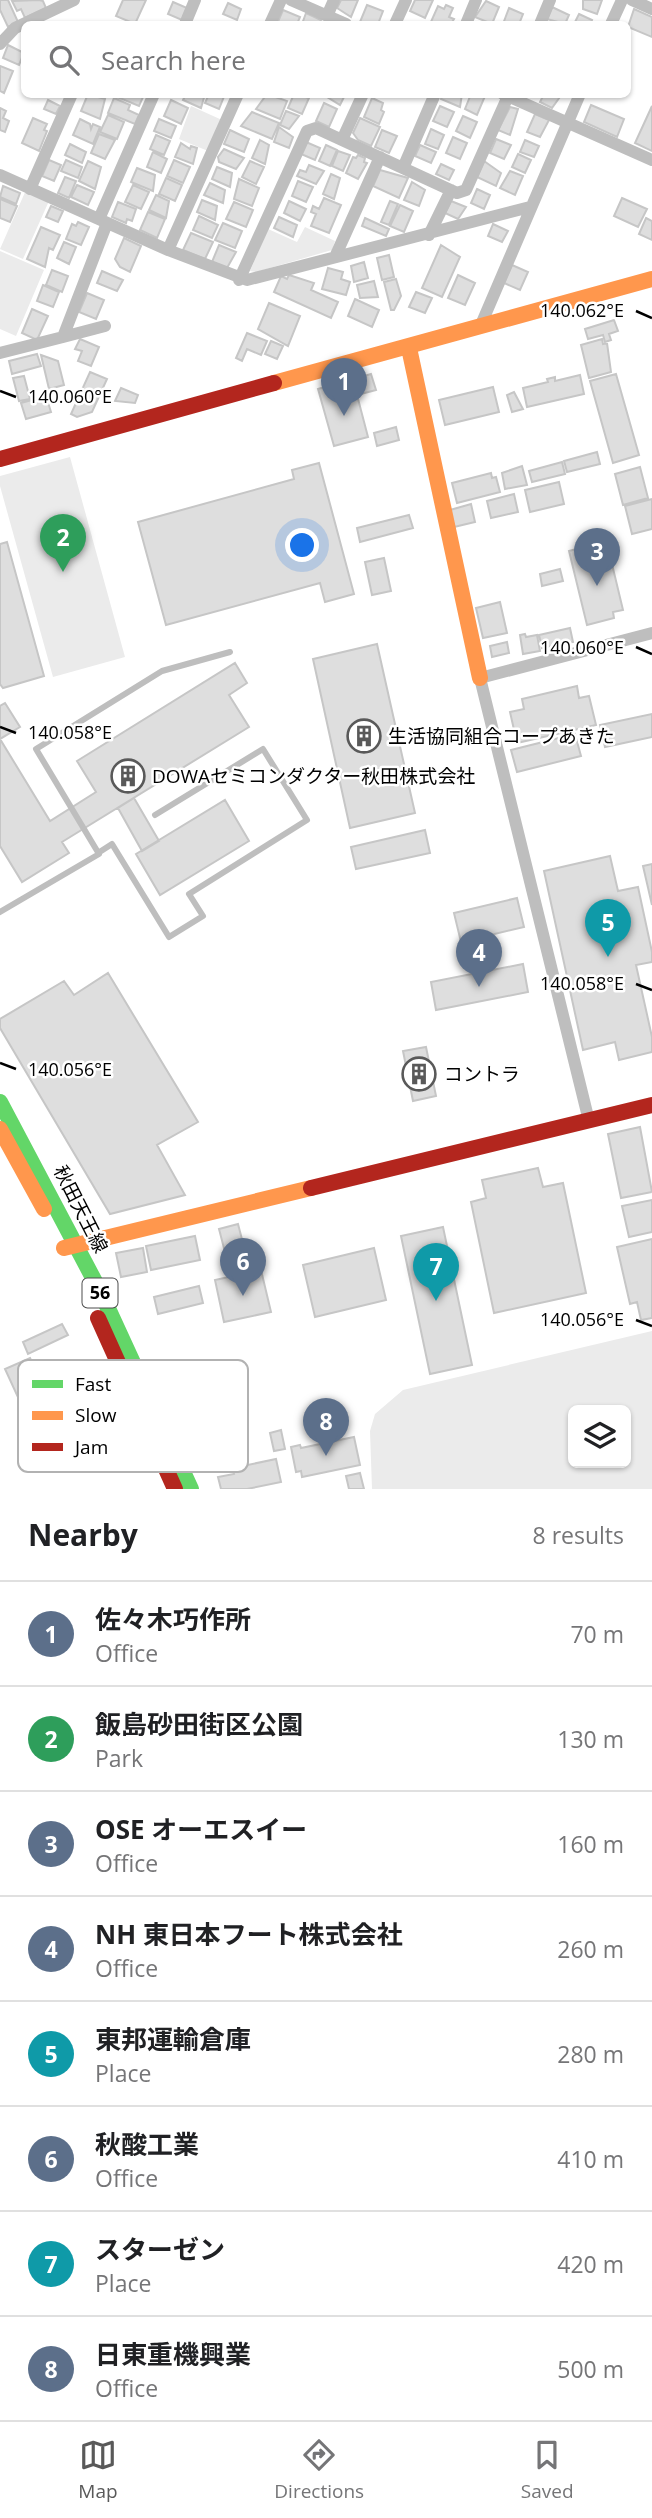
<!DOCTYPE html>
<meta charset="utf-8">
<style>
:root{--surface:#fff;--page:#f2f2f2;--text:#202124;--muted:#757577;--line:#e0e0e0;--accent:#595959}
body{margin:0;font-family:"Open Sans","Noto Sans JP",sans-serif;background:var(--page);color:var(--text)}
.controls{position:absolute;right:21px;bottom:21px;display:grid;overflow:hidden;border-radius:10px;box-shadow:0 2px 5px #0004}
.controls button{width:63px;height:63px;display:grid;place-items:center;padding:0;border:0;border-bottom:2px solid var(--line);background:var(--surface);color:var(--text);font:35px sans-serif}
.you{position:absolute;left:303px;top:546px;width:24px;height:24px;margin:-18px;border:5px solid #fff;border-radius:50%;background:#1a73e8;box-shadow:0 0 0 10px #1a73e833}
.badge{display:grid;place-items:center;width:46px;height:46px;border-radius:50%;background:var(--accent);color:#fff;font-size:23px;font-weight:700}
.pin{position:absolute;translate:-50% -58px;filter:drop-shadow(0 2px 4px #0008)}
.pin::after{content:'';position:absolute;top:37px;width:24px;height:21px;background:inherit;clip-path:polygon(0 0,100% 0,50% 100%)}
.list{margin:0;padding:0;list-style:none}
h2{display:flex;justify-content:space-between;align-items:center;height:91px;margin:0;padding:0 28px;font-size:30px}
h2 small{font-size:23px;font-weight:400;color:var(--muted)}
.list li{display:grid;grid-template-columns:46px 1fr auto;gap:21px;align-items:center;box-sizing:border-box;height:105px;padding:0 28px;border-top:2px solid var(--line)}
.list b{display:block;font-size:26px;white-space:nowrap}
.list p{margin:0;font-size:23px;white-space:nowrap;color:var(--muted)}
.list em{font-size:23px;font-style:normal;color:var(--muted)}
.icon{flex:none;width:38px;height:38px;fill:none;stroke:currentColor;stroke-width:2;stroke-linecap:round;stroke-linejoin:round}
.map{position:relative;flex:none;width:652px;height:1489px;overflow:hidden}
.search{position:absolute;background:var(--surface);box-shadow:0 2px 5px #0004;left:21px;right:21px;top:21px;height:77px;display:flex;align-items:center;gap:18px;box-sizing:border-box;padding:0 24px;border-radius:10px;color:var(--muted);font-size:26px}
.sheet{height:931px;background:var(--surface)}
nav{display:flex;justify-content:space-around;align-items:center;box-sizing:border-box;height:98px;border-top:2px solid var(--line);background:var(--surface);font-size:19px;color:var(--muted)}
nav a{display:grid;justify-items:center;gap:4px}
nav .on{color:var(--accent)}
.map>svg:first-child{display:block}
.green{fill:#ebebeb;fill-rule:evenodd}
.building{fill:#dedede;stroke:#c6c6c6;stroke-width:2}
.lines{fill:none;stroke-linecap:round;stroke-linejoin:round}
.lane{stroke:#bebebe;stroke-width:6}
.street{stroke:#bebebe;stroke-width:12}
.fast{stroke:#63d668;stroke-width:16}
.slow{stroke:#ff974d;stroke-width:16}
.jam{stroke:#b3261e;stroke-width:16}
.ticks{fill:none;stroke:#000;stroke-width:2.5}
.labels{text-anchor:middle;stroke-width:5;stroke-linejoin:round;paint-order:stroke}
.shield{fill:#fff;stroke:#4c4c4c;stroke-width:2}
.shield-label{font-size:18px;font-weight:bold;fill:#000}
.poi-label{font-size:19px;fill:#000;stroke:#fff;text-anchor:start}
.street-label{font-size:19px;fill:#000;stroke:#fff}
.key{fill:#fff;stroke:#b2b2b2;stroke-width:2}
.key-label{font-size:19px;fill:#000}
.ticks-label{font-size:18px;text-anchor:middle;fill:#000;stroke:#fff;stroke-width:5;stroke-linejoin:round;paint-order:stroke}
</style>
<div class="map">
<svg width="652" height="1489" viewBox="0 0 652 1489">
<rect width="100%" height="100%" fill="#fff"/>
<path class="green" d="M191,106l31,14 -14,31 -29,-12z
M26,190l23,11 -26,58 -23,-10z
M305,227l30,14 -3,9 -76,22 -6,-1 18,-42 29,13z
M0,251l44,19 -28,66 -16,-7z
M70,457l55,200 -72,20 -53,-191v-10z
M652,1331v158h-280l-2,-58 5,-17 28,-24zM573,1410h53v53h-53z"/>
<path class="building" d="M0,0h8l10,22 -10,5 -8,-17z
M39,0l4,1 3,7 -21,10 -4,-9 -4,2 -5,-10z
M123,0h23l-11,24 -19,-8z
M341,0h17l-7,17 -14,-9z
M415,0h18l-8,18 -15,-7z
M583,0h19l-5,14 -14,-5z
M486,1l13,6 -7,17 -17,-7z
M173,2l14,6 -5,12 -14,-6z
M228,3l13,6 -4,11 -14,-6z
M367,5l16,6 -5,13 -18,-2z
M446,5l7,3 -4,9 5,2 -3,5h-21l8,-18 6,3z
M552,7l17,8 -4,9 -18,-5z
M509,8l14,6 -4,10h-16z
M634,9l18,8v20l-24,-10z
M283,10l17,7 -3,7h-20z
M306,13l15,7 -2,4h-17z
M579,14l13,6 -2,4h-16z
M8,45l16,8 -5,12 -16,-7z
M0,66l13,5 -9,22 -4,-2z
M88,94l17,5 -5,20 -19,-8z
M118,94h19l6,3 -4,9 -22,-9z
M186,94h19l-4,14 -18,-8z
M209,94h16l-6,15 -14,-6z
M267,94l20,7 -7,18 -24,-10z
M294,94l15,4 -7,16 -14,-6z
M443,94h19l-2,13 -19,-8z
M471,94l14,2 -8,19 -12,-6z
M544,94h18l-10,14 -12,-6z
M324,95l1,-1 20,1 -5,10z
M114,98l16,7 -2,5 11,5 -4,9 -27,-11z
M372,98l11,5 -2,7 3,2 -5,12 -15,-7z
M48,100l12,6 -4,8 -12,-5z
M171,100l17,8 -7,16 -17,-8z
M324,103l13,6 -8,18 -13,-6z
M591,105l33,14 -7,18 -33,-15z
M440,106l14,6 -7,15 -14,-6z
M652,106v45l-17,-8z
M510,107l8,2 -8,26 -12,-5z
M0,108l6,3 -3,7 6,3 -4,11 -5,-2z
M286,111l13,5 -10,13 -9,-4z
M252,112l27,11 -7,16 -31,-13z
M535,114l14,6 -9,17 -13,-5z
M108,115l16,7 -7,17 -17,-7z
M463,116l14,6 -7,16 -14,-7z
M33,118l14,6 -3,6 3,1 -8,20 -17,-8z
M360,118l20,9 -9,19 -13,-6 -5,-7z
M80,119l10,5 1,5 2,-5 7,3 -7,17 -20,-9z
M159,119l17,7 -5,12 -17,-7z
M279,127l14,10 -4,11 -15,-6z
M431,129l13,6 -6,14 -13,-5z
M230,130l19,9 -5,13 -20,-8z
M382,130l15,6 -8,17 -14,-6z
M99,134l16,6 -10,19 -14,-6z
M156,135l14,6 -6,14 -14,-6z
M453,137l14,6 -7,16 -14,-6z
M496,139l15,6 -7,14 -14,-6z
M260,140l9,5 -4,19 -13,-6z
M525,140l14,6 -5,11 -14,-5z
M306,142l14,6 -5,12 -14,-6z
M181,143l9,6 1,-3 6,2 -4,16 -18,-7z
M70,144l16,8 -4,11 -17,-8z
M326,145l11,5 -7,16 -11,-5z
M420,145l16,7 -5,11 -16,-7z
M224,149l20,9 -8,11 -17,-7 -1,-5z
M338,151l12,4 -7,16 -11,-5z
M153,152l14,7 -6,14 -14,-6z
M518,154l13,6 -6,13 -13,-6z
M358,155l7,3 -1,4 3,1 -9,16 -12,-6 7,-16 3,1z
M49,160l12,5 -7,16 -12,-5z
M66,160l16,7 -4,11 -17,-7z
M174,160l16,7 -7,16 -16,-7z
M88,161l13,6 -6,22 -16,-8z
M250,161l14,6 -8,17 -14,-7z
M484,161l17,12 -5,13 -19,-9z
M441,164l13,6 -5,10 -13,-6z
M309,165l15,6 -8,13 -19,-8 3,-6 6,2z
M217,167l15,6 -2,14 -18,-8z
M137,168l18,7 -2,16 -22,-9z
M380,170l28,8 -9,20 -26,-12z
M510,171l13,5 -8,19 -15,-7z
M331,174l9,4 -6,21 -11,-5z
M65,177l11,4 -7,17 -11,-5z
M166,178l16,7 -7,16 -16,-7z
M239,179l20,9 -7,18 -18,-7z
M298,181l15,6 -7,15 -14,-6z
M412,182l13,8 -6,16 -15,-6z
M210,183l15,7 -2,13 -19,-8z
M77,185l17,7 -6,13 -17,-8z
M133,185l16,7 -8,17 -16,-7z
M3,186l17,7 -4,11 -16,-7z
M477,189l13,6 -6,14 -13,-6z
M156,195l13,6 -3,17 -17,-8z
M324,198l17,7 -12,28 -18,-7 5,-12 -5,-2 2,-6 6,3z
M622,198l25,11 -9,18 -24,-11z
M0,199l17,7 -7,16 -10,-4z
M202,200l15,6 -2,14 -18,-8z
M289,201l17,8 -6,12 -16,-8z
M390,201l8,3 -9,21 -8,-3z
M451,201l15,6 -8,12 -13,-6z
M118,202l18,7 -4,12 -5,-2 -1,4 -14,-6z
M234,202l19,8 -7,17 -20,-8z
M400,205l13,6 -9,21 -14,-6z
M51,206l12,5 -5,11 -12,-5z
M148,212l17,7 -8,19 -17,-8z
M199,216l19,9 -6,13 -19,-8z
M279,217l18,8 -4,12 -19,-9z
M365,218l24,11 -3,7 -24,-10z
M646,218l6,3v19l-13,-6z
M78,222l11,5 -8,18 -15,-6 6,-15 4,2z
M223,223l19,8 -7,17 -20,-8z
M493,224l15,7 -6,11 -14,-6z
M41,227l19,8 -7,15 -4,-2 -4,19 -18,-8z
M191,233l22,9 -8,17 -22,-9z
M124,238l17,8 -11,26 -10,-5 -5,-8z
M64,242l12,5 -7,17 -12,-6z
M219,245l17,7 -9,16 -15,-6z
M441,245l19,12 -18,40 -20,-9z
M389,255l5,22 -12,3 -5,-22z
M364,262l4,16 -14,4 -3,-16z
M512,265l16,7 -8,18 -16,-7z
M328,268l15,4 -2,7 9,3 -4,13 -24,-6z
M52,270l16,6 -6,16 -16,-7z
M102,271l21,9 -6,11 -20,-8z
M289,275l25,8 -3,7 27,12 -7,16 -57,-26 7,-16 6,3z
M458,275l17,8 -10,22 -17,-7z
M396,279l5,17 -7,14h-3l-7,-28z
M374,281l4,16 -18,1 -3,-13z
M43,285l16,7 -6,15 -16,-6z
M416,292l16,6 -7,15 -16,-6z
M87,293l17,7 -8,19 -17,-7z
M355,299l24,11 -7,17 -24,-11z
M269,303l31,13 -12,30 -30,-17z
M32,309l16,7 -11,24 -15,-7z
M614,320l4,11 -9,3 2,6 -6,2 -2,-7 -15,4 -3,-10z
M247,333l20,8 -6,14 -14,-6 -5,12 -6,-3z
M80,339l19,8 -8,19 -13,-5 4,-10 -7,-2z
M602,339l1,5 4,-1 4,29 -22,6 -8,-33z
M271,341l12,5 -6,13 -12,-5z
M37,354l4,12 -29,8 -3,-13z
M41,355l17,6 6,24 -15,4z
M90,372l17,7 -15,33 -15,5 -6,-3z
M371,374l5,16 -19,5 11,42 -34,9 -16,-57z
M616,374l23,81 -26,8 -23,-82z
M580,375l4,19 -57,13 -4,-19 25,-6 -1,-3 8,-2v4z
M24,376l6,23 -11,2 -6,-23z
M493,387l6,25 -54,13 -6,-25z
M121,388l17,7 -3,8 -20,-2z
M514,392l9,17 -11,3 -5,-17z
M46,396l5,16 -25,7 -5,-16z
M396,427l3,13 -22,6 -3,-13z
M597,452l3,12 -33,8 -3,-11z
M562,462l3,12 -33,8 -3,-11z
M319,463l35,131 -29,8 -5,-19 -154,42 -28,-103 156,-43 -2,-9z
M522,466l5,19 -22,4 -3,-16z
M640,467l8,31 -25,7 -8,-31z
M491,473l1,5 4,-1 4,15 -43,11 -5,-20z
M559,482l5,22 -34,8 -5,-22z
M514,494l4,18 -27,6 -4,-17z
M652,499v30l-20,5 -7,-28z
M471,504l4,18 -21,5 -4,-17z
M409,515l4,13 -53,14 -3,-14z
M7,542l37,134 -41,12 -3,-4v-140z
M599,543l4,19 8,-2 12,50 -10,2 1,6 -27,7 -18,-74z
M384,558l7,33 -19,4 -7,-33z
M560,569l3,12 -21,5 -2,-12z
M500,602l7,31 -24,5 -7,-30z
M570,628l3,14 -31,6 -3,-13z
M525,634l1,3 11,-2 3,16 -17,3 -3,-19z
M507,642l2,11 -17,4 -2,-11z
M377,644l38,169 -65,15 -37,-169z
M235,663l12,20 -18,12 20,32 -187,115 7,11 -47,29 -22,-36v-107l50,82 46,-29 -19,-31z
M577,686l2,12 10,-2 7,29 -79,18 -7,-31 14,-3 -2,-10z
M5,703l15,24 -20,12v-33z
M652,714v23l-47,10 -5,-22z
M575,734l6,22 -64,16 -6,-22z
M134,798l25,43 -17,10 -24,-43z
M225,800l24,41 -89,54 -24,-41z
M425,830l5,23 -74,16 -5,-22z
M610,856l8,35 20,-4 14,65v10l-16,3 16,72v15l-33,8 -4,-18 -32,8 -39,-179z
M652,864v41l-9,-39z
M517,898l7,29 -63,15 -7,-29z
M523,964l5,28 -92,18 -5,-28z
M108,973l90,149 -41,23 28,50 -75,19 -110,-186v-9l64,-38 10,14z
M426,1047l10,49 -23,5 -10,-50z
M640,1127l12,65 -31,6 -13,-64z
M538,1168l5,19 20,-4 23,110 -92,20 -23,-111 15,-4 -4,-18z
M652,1200v32l-23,5 -7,-31z
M238,1224l6,23 -19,5 -6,-23z
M443,1227l29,138 -42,9 -29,-138z
M195,1236l5,24 -49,10 -5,-24z
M652,1239v79l-11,2 -4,-18 -7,2 -13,-57z
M143,1248l4,24 -26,5 -5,-24z
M374,1248l12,52 -71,17 -12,-52z
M261,1270l10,42 -47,10 -9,-42z
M199,1286l4,17 -45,11 -4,-17z
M62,1324l6,11 -40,19 -5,-12z
M30,1358l10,22 4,-2 7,14 -29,14 -17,-37z
M281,1430l4,19 -11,2 -4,-18z
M354,1437l6,28 -58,12 -1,-6 -5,1 -5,-25 9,-2 1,3z
M276,1459l5,23 -34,7h-26l-3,-12 16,-3 -1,-6z
M360,1473l4,16h-15l-3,-13z"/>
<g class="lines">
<path class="lane" d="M98,853l14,-9 57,93 34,-21 -14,-22 118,-74 -44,-71 -108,66
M0,912l99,-58 -63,-105 126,-78 68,-19"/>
<path class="street" d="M291,0l55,24
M632,0l20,9
M327,16l7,-16
M185,24l10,-24
M270,24l11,-24
M395,24l11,-24
M466,24l10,-24
M540,24l10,-24
M611,24l11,-24
M0,44l15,-16 59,-28
M503,94l149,66
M342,140l21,-46
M403,168l32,-74
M0,175l168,75 79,30 283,-73
M30,189l42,-95
M99,219l55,-125
M429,235l22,-45
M168,250l70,-156
M335,257l45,-100
M239,280l68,-149 9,-3 141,65 9,-3 43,-96
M480,327l100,-233
M63,337l42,-11
M0,353l63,-16 44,-114
M589,1121l-109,-443 172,-45"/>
<path class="fast" d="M0,1102l101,191 90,196"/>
<path class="slow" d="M409,348l71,330
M274,383l378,-104
M0,1129l44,80
M64,1248l247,-60"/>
<path class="jam" d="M0,459l274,-76
M311,1188l341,-83
M98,1318l77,171"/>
</g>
<path class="ticks" d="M636,311l16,7M0,391l16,6M636,647l16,7M0,727l16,6M636,984l16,6M0,1063l16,6M636,1320l16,6"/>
<defs>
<symbol id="building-ring" viewBox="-11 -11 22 22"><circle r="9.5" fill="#fff" stroke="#595959" stroke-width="1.5"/><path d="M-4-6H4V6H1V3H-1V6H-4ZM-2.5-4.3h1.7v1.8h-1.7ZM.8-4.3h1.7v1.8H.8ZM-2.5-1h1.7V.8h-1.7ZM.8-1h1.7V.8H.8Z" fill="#595959"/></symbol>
</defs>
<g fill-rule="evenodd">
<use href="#building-ring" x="345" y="717" width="38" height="38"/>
<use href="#building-ring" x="109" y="757" width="38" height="38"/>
<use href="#building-ring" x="400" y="1055" width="38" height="38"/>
</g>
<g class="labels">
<rect class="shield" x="82.5" y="1278.5" width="35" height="29" rx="5"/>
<g class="shield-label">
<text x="100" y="1299">56</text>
</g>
<g class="poi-label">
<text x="388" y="743">生活協同組合コープあきた</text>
<text x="152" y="783">DOWAセミコンダクター秋田株式会社</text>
<text x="444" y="1081">コントラ</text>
</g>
<g class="street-label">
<text transform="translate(81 1209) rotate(63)" y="7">秋田天王線</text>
</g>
</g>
<rect x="18" y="1360" width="230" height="112" rx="10" class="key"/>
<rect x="32" y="1380" width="31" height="8" fill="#63d668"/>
<rect x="32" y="1411" width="31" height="9" fill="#ff974d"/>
<rect x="32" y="1443" width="31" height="8" fill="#b3261e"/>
<g class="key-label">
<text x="75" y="1391">Fast</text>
<text x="75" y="1422">Slow</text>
<text x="75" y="1454">Jam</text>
</g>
<g class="ticks-label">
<text x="582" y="317">140.062°E</text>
<text x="70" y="403">140.060°E</text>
<text x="582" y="654">140.060°E</text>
<text x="70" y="739">140.058°E</text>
<text x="582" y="990">140.058°E</text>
<text x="70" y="1076">140.056°E</text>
<text x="582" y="1326">140.056°E</text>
</g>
</svg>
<div class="controls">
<button><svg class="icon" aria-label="layers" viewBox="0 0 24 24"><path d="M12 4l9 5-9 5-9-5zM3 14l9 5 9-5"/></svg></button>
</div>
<div class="you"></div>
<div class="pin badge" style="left:344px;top:416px;background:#5c6f8a">1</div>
<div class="pin badge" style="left:63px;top:572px;background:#2e9e5b">2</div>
<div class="pin badge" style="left:597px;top:586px;background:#5c6f8a">3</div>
<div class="pin badge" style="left:479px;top:987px;background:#5c6f8a">4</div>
<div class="pin badge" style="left:608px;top:957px;background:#0f9aa8">5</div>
<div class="pin badge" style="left:243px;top:1296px;background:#5c6f8a">6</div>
<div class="pin badge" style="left:436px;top:1301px;background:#0f9aa8">7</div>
<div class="pin badge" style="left:326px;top:1456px;background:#5c6f8a">8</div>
<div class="search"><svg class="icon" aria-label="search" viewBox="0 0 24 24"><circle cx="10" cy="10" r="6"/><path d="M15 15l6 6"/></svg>Search here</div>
</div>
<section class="sheet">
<h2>Nearby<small>8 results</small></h2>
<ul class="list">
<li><span class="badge" style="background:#5c6f8a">1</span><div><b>佐々木巧作所</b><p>Office</p></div><em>70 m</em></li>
<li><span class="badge" style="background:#2e9e5b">2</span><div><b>飯島砂田街区公園</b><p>Park</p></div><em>130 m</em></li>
<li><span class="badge" style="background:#5c6f8a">3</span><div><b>OSE オーエスイー</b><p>Office</p></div><em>160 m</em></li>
<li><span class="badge" style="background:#5c6f8a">4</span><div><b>NH 東日本フート株式会社</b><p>Office</p></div><em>260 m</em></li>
<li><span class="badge" style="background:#0f9aa8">5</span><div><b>東邦運輸倉庫</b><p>Place</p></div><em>280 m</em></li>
<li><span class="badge" style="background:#5c6f8a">6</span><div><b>秋酸工業</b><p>Office</p></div><em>410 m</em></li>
<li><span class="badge" style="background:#0f9aa8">7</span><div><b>スターゼン</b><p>Place</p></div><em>420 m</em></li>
<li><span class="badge" style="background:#5c6f8a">8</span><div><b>日東重機興業</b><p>Office</p></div><em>500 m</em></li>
</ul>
</section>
<nav>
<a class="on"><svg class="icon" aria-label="map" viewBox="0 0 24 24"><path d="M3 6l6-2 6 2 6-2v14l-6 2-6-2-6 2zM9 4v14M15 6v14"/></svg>Map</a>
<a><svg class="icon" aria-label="directions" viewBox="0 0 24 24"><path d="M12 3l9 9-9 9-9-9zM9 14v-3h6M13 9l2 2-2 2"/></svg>Directions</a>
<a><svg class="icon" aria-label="saved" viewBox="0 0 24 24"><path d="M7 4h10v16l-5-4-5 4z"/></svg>Saved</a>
</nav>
